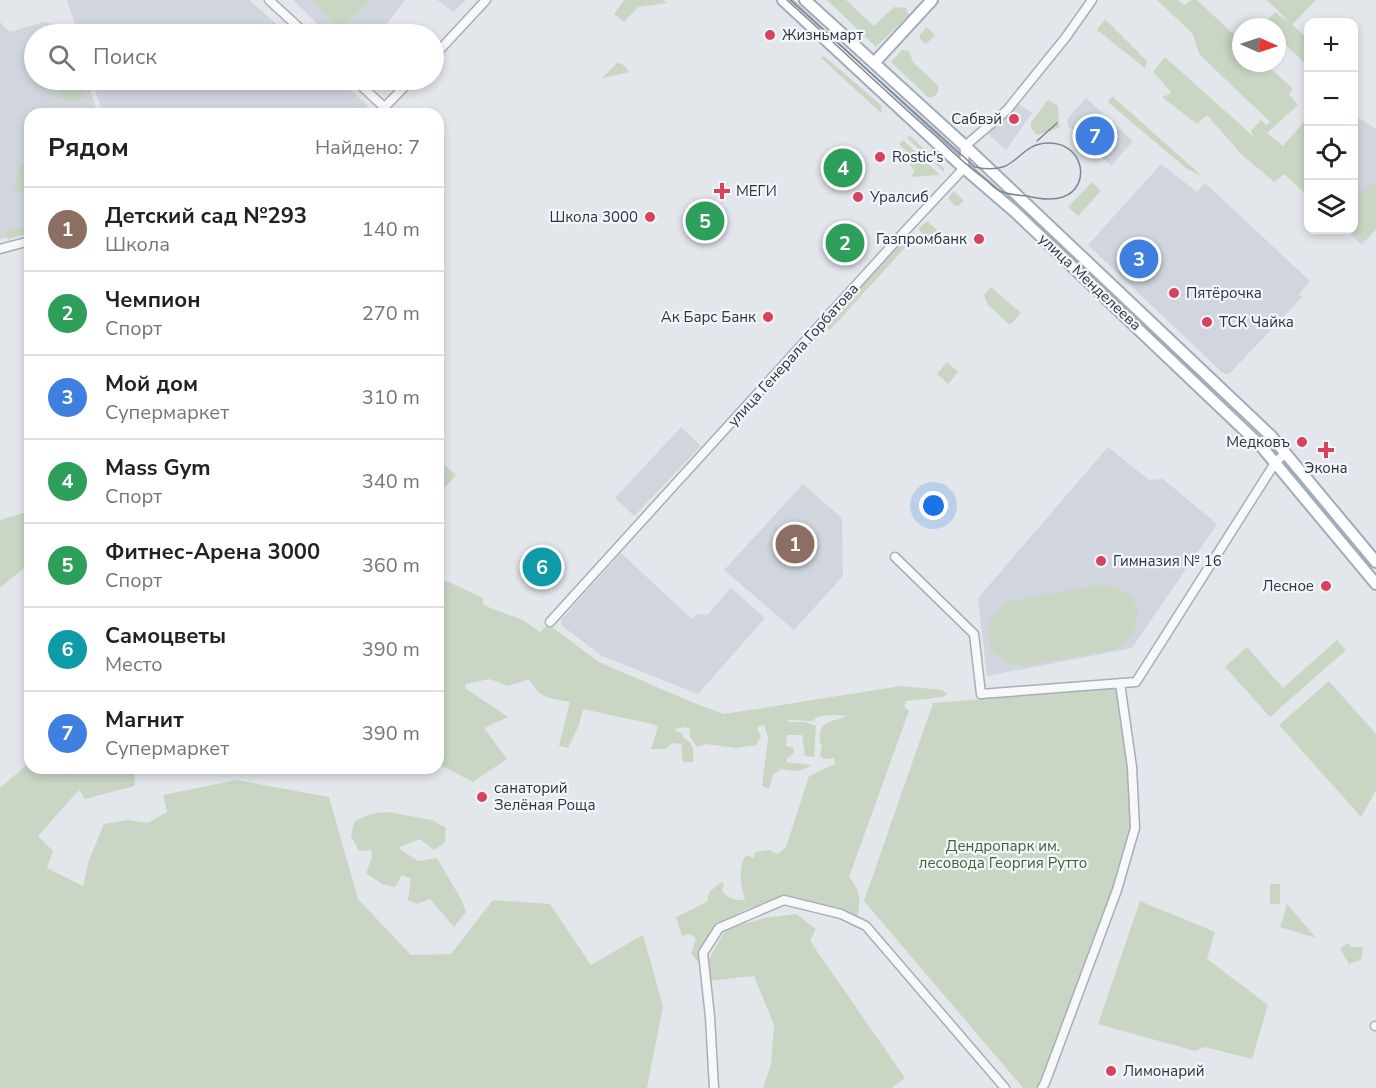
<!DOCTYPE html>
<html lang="ru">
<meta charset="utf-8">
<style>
:root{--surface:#fff;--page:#f6f6f6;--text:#222;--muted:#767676;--line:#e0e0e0;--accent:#0f766e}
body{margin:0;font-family:"Nunito Sans",sans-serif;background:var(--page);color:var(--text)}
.controls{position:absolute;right:18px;top:18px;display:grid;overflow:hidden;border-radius:12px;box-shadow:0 3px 9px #0003}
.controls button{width:54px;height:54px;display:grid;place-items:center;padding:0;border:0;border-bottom:2px solid var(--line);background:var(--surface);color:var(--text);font:30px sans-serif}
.compass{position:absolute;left:1232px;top:18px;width:54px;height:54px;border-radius:50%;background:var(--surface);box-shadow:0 3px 9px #0003;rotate:93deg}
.you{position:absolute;left:934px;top:506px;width:21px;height:21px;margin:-15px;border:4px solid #fff;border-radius:50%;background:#1a73e8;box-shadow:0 0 0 9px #1a73e833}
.badge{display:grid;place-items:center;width:39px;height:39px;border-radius:50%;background:var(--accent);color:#fff;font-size:20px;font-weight:700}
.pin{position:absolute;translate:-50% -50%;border:3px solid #fff;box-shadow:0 2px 6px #0006}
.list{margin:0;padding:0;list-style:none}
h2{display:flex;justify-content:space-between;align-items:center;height:78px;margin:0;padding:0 24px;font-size:26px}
h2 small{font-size:20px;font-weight:400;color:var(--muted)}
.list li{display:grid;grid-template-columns:39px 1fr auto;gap:18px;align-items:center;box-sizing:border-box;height:84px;padding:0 24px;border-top:2px solid var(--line)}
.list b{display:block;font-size:22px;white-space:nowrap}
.list p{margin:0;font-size:20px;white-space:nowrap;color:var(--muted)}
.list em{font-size:20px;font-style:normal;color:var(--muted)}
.icon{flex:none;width:33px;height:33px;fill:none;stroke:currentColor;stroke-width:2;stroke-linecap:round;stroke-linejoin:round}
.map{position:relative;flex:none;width:1376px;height:1088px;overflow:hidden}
.search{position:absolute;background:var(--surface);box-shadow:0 3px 9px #0003;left:24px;top:24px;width:420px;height:66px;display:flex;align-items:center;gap:15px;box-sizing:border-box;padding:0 21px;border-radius:33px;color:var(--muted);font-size:22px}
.panel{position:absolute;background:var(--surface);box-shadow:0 3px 9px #0003;left:24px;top:108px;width:420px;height:666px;border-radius:18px}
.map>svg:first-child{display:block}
.built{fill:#d1d6de}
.green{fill:#c9d6c4}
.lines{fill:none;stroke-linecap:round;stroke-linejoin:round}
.minor-casing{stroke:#a7aeb7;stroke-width:11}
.major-casing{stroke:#a1acb8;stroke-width:14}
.minor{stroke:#f6f8fa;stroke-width:8}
.major{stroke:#fff;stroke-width:10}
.tram{stroke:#7b8797;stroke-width:1.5}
.poi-dot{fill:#d7425f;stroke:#f3f6f9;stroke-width:2}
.labels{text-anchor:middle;stroke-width:4.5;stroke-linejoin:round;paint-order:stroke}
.poi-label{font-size:15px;fill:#293545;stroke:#f3f6f9;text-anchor:start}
.street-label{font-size:15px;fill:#293545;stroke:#f3f6f9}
.park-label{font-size:15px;fill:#406236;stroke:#f3f6f9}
</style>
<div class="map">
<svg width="1376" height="1088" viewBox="0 0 1376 1088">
<rect width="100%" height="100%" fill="#e3e7ec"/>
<path class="built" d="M67,0h182l39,34h-210z
M293,0h112l-26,34h-51z
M437,0h28l-11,12z
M0,21l2,4 8,7 33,-10 18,3 8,4 2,5h-37v46h53l11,34h-68v119l-30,6z
M92,80h247l29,25 -7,9h-258z
M1086,98l47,43 -22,25 -43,-40 -1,-7z
M1016,102l16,11 -26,37 -18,-16z
M1354,115l22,14v100l-14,16 -17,-15h9z
M1161,164l36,28 8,-9 105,98 -11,13 3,3 -73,77h-5l-136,-129z
M681,427l20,19 -67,70 -19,-18z
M1108,447l41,33 14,-1 54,45 -85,124 -145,28 -9,-78z
M803,484l39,34 1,58 -49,54 -70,-60z
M621,553l71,66 4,-5 11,1 24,-27 34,30 -67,76 -96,-38 -41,-31v-5z"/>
<path class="green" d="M312,0h56l2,1 -30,29z
M624,0h39l4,3 -29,4 -14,15 -10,-8z
M827,0h19l28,26 20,-19 12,1 3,7 -33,32z
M1157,0h21l6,5 8,-5h5l44,41v22h24l28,26 -4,5 9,11 -31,28 16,13 25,-29v79l-24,-22 -10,8 -32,-27 -35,-40 -10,9 -35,-27 10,-4 -19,-21 12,-15 89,80 -3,-6 10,-11 6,5 5,-7 -3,3 -70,-67 -6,-20z
M1267,0h49l-24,25 16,13v25l-1,2 -30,-28v-10h-11l-2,-2 11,-13 15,11z
M1105,19l42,42 -2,7 -48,-38z
M926,27l9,8 -9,9 -6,-5v-4z
M902,50l7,1 4,11 25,24c2,7 -3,12 -10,11l-37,-35z
M824,56l58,50 -1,7 -60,-55z
M617,63l5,1 8,8 -28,6z
M59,80l25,1 2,3 -6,17 -3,2 -15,-5 -5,-12z
M1112,96l90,80 -15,-7 -79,-67z
M1048,100l10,6 1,22 -22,7 -6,-7v-6z
M910,136l34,32v4l-37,-34z
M903,140l37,35 -30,2 5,-6 -4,-4 -1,-3 4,-5 -15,-15z
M21,164l9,4v26l-14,-4 -3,-4z
M1092,182l9,9 -23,25 -10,-9z
M1376,182v47l-10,11 -20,-10h8v-43l9,4z
M954,191l10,10 -6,5h-3l-7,-8z
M927,221l10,9 -10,10 -8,-10 1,-3z
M30,227v6l-22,6 -3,-4 3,-5z
M906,238l4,4 -80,88 -5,-4z
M991,287l30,26 -11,12 -22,-20 -4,-10z
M947,362l11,10 -10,12 -11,-10z
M438,459l18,16 -13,15 -5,-5z
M30,511v52l-30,25v-68z
M438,577l45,21v7l40,15 17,12 8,-8 51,38 95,41 30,11 177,-28 41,4 5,4 -4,3 -37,4 -2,6 5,4 -60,166c12,14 12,25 8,42l-75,-21 -35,11 -28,14 -21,39 -7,-8 5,-16 -7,-4 -7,2 -6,-19 31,-15 2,-10 13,-10 2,4 -2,4c5,9 13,10 23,10 -4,-15 -8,-31 1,-45l8,3 1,-6 14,-2 9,4 8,-7 23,-71 26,-12 -1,-6 -11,1 -3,-4 2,-10 -2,-2c-1,-25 9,-19 27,-27 -12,-1 -26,-3 -35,5l-24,-1v2h17l11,4 -2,31 -9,-1 -3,-21h-15l-1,11 8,2 -1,6 -6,4 -1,4 25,3c-10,8 -18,6 -30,4l-8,6 -4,14 -7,-3 6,-48 -4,-13 -7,2 4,10 -5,8 -19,3 -32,-4 -8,3 -7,-10v-8l-6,-2 -9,2 2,3 6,1v4c11,7 11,12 10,25h-10l-2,-18 -9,-1 -7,6h-14l7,-22 -6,-3 -69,-15 -4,16 -11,23 -9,-2 11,-44c-21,-4 -30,-3 -41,-23l-21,7 -19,-7 -23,5 -1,4 43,29 -24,11 23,31 -34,23 -35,-18z
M1098,585c8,1 16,0 24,5 25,14 17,46 -6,59l-91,17c-38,-1 -52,-43 -18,-64z
M1337,640l9,10 -76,67 -45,-50 22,-20 36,41z
M1329,681l47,53v56l-15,27 -82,-92z
M1117,688l12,78 3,63 -18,60 -73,199h-18l-159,-187 69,-198z
M30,762v6h104l1,18 -50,13 -6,-9 -41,46 15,15 -6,17 36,18 6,-26 15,-36 25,-4 19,3 19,-11 -4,-17 74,-15 92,17 29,102 53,56 40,-1 42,-54 57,4 41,61 52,-30 20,71 -16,82h-647v-300z
M387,812l45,8 14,8 -1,14 -11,8 -14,-11 -22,9 20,13 19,-3 24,41 5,13 -12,15 -24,-28 -13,5 -9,-4 3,-21 -9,-4 -7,12 -13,-3 -16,-11 6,-15 -1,-8 -12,1 -8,-15 3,-14c11,-7 20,-9 33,-10z
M1270,884h10v20h-10z
M1140,901l75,31 -8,27 61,46 -16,54 -47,-12 -10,4 -97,-27z
M1287,904l29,34 -36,-11z
M796,914l20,15 -6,12 95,137 -13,10h-129l8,-24 3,-39 -20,-49 -47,5 3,-24 16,-28 39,-11z
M1348,943l3,4h12l-2,13 -12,4 -9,-15z"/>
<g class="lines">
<defs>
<path id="minor" d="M269,0l37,34
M434,56l52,-56
M355,80l29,27
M378,114l33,-34
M0,249l30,-8
M895,557l79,77 7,60 155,-12 139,-219 10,-10
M550,622l356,-392 58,-62 1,-22 42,-36 59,-73 26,-37
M1375,1026h1
M714,1088l-4,-71 -7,-64 16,-25 65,-28 57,14 25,12 139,162
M1042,1088l3,-5 72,-193 18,-62 -3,-61 -12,-84"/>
<path id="major" d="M783,0l181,168 51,44 246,234 115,138
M805,0l160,146 306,290 105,126
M875,62l57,-62"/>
</defs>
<use href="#minor" class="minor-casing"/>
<use href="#major" class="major-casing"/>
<use href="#minor" class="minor"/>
<use href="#major" class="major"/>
<path class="tram" d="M787,0c51,46 100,93 151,138 15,15 31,29 48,42 4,3 9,9 14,11 8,4 19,4 27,5 12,3 24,5 36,1 29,-10 21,-55 -15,-54 -33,1 -28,34 -73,24l-185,-167
M1037,141l20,-18"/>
</g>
<g class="poi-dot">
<circle cx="770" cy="35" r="6"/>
<circle cx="1014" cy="119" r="6"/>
<circle cx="880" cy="157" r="6"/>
<path d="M719 182h6v6h6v6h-6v6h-6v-6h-6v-6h6z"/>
<circle cx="858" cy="197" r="6"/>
<circle cx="650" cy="217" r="6"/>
<circle cx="979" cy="239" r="6"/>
<circle cx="1174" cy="293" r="6"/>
<circle cx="768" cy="317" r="6"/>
<circle cx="1207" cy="322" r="6"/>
<circle cx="1302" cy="442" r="6"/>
<path d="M1323 441h6v6h6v6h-6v6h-6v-6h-6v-6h6z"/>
<circle cx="1101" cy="561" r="6"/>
<circle cx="1326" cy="586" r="6"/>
<circle cx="482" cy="797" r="6"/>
<circle cx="1111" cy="1071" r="6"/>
</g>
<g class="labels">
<g class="poi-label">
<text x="782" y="40">Жизньмарт</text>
<text x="1002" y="124" text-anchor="end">Сабвэй</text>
<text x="892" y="162">Rostic's</text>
<text x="736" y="196">МЕГИ</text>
<text x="870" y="202">Уралсиб</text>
<text x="638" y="222" text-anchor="end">Школа 3000</text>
<text x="967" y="244" text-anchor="end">Газпромбанк</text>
<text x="1186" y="298">Пятёрочка</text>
<text x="756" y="322" text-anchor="end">Ак Барс Банк</text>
<text x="1219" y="327">ТСК Чайка</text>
<text x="1290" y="447" text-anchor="end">Медковъ</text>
<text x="1326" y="473" text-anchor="middle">Экона</text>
<text x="1113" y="566">Гимназия № 16</text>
<text x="1314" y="591" text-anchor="end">Лесное</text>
<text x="494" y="793">санаторий<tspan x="494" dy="17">Зелёная Роща</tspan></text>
<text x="1123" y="1076">Лимонарий</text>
</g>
<g class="street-label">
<text transform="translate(1090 282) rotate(43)" y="5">улица Менделеева</text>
<text transform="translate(793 355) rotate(-48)" y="5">улица Генерала Горбатова</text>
</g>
<g class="park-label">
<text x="1003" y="851">Дендропарк им.<tspan x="1003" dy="17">лесовода Георгия Рутто</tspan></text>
</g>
</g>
</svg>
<div class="controls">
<button>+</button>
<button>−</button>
<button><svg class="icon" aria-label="locate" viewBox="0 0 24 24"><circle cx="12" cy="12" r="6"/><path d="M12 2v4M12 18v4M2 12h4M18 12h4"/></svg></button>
<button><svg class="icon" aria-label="layers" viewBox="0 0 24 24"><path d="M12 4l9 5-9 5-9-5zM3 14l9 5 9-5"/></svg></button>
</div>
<svg class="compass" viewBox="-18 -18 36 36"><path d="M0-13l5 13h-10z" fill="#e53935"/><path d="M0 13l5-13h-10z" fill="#767676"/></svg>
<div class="you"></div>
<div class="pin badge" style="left:795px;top:544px;background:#8d6e63">1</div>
<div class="pin badge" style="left:845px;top:243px;background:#2e9e5b">2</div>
<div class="pin badge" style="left:1139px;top:259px;background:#3f7fe0">3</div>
<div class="pin badge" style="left:843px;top:168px;background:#2e9e5b">4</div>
<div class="pin badge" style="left:705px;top:221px;background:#2e9e5b">5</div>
<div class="pin badge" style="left:542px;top:567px;background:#0f9aa8">6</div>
<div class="pin badge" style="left:1095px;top:136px;background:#3f7fe0">7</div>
<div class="search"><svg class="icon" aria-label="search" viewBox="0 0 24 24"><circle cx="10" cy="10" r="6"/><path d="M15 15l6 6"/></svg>Поиск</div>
<section class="panel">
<h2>Рядом<small>Найдено: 7</small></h2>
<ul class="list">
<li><span class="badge" style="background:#8d6e63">1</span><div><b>Детский сад №293</b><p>Школа</p></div><em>140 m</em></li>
<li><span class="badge" style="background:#2e9e5b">2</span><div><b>Чемпион</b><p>Спорт</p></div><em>270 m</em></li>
<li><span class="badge" style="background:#3f7fe0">3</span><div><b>Мой дом</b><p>Супермаркет</p></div><em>310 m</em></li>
<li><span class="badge" style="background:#2e9e5b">4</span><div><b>Mass Gym</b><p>Спорт</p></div><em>340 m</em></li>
<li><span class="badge" style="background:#2e9e5b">5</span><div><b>Фитнес-Арена 3000</b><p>Спорт</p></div><em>360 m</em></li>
<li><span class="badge" style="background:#0f9aa8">6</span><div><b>Самоцветы</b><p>Место</p></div><em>390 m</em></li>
<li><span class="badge" style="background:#3f7fe0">7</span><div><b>Магнит</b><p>Супермаркет</p></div><em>390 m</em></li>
</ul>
</section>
</div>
